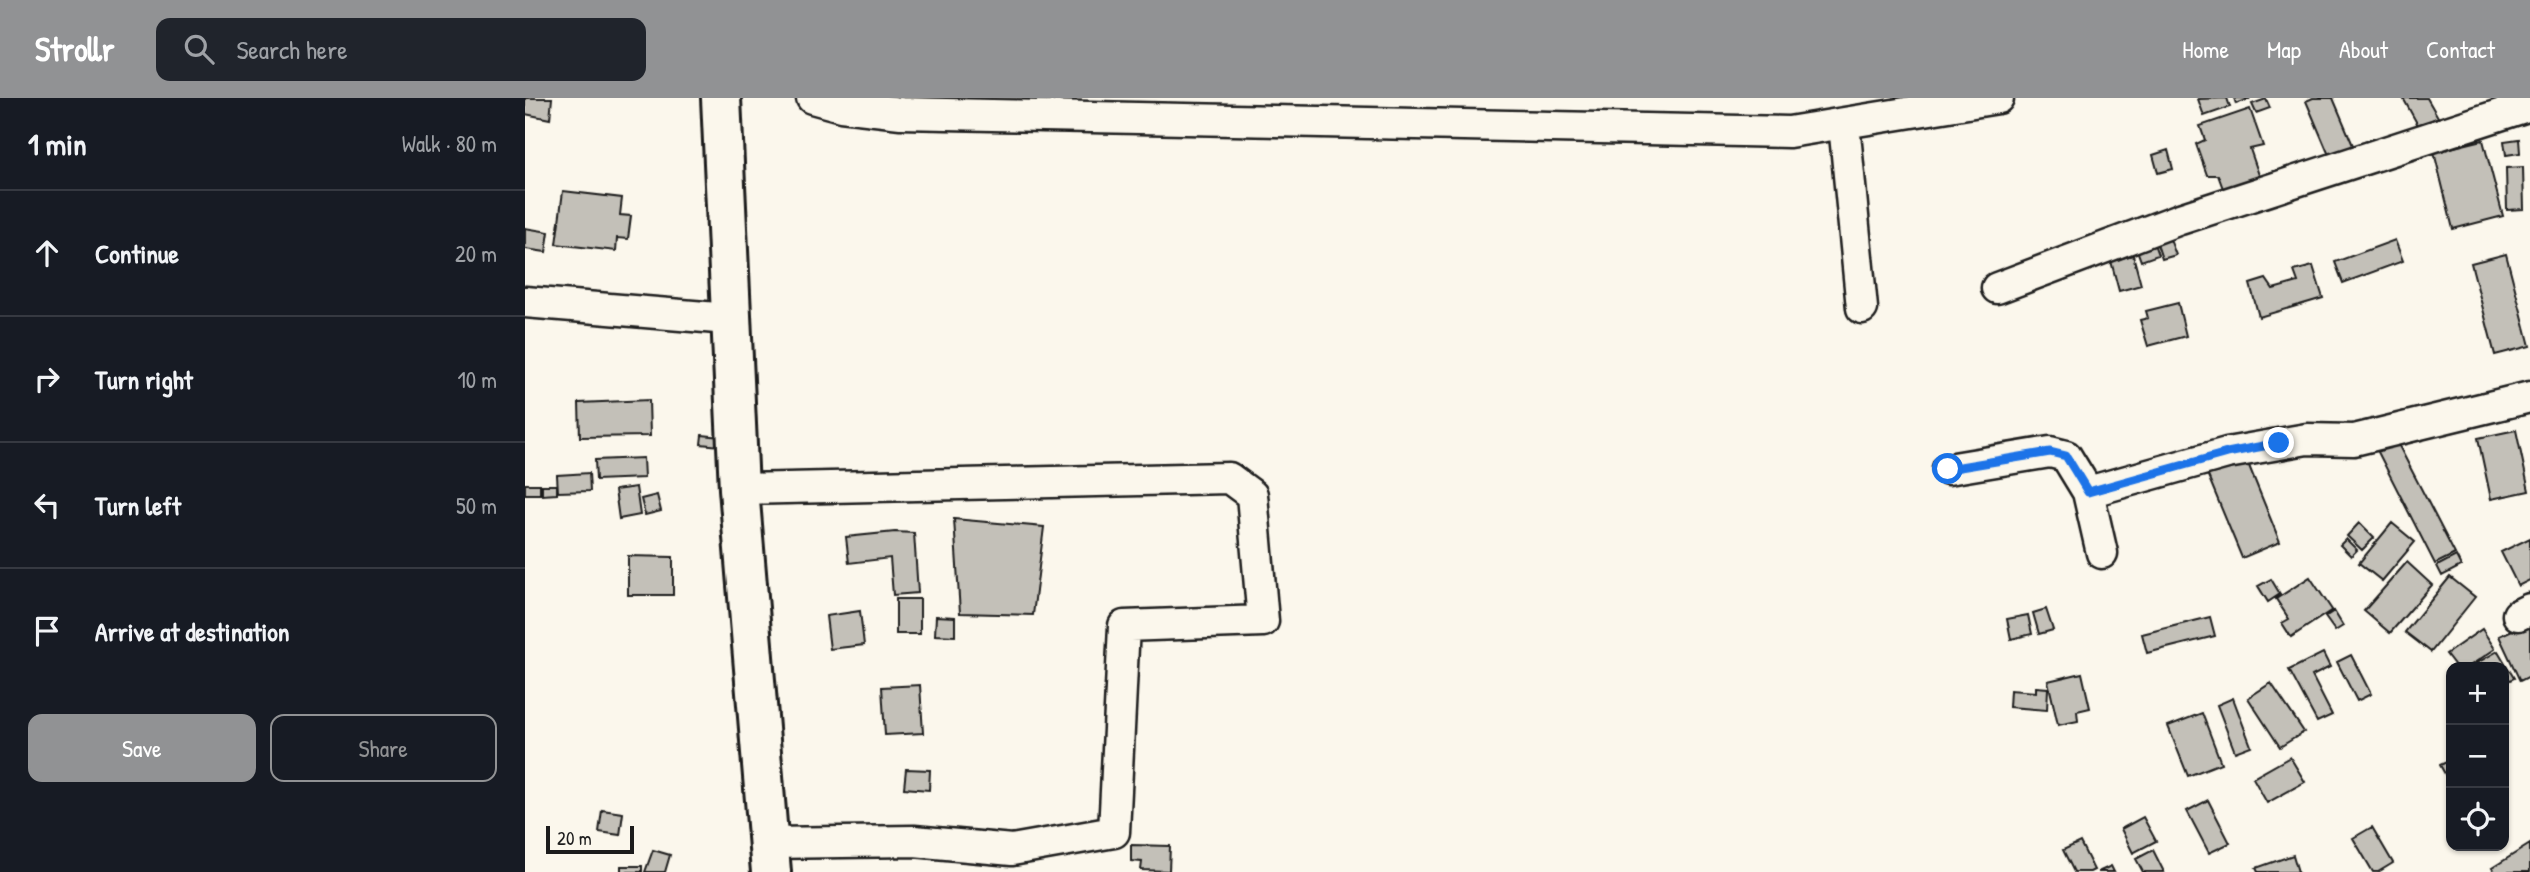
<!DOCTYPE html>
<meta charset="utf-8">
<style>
:root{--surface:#171b24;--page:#20242c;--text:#f1f3f6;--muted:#9ea1a6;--line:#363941;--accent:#919294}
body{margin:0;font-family:"Patrick Hand",sans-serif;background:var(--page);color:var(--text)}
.controls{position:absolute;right:21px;bottom:21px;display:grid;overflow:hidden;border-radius:14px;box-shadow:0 2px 5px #0004}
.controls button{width:63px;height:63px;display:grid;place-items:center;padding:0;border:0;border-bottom:2px solid var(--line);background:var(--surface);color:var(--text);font:35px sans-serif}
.scale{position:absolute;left:21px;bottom:18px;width:88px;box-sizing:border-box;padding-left:7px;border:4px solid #1c1c1c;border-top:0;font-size:19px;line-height:24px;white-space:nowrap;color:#1c1c1c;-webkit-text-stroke:5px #fbf7ec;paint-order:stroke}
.stop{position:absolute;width:21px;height:21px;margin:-16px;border:5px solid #1a73e8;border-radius:50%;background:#fff}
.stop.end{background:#1a73e8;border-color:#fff;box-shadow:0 2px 7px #0008}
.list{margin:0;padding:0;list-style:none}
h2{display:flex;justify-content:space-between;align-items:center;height:91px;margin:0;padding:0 28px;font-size:30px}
h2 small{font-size:23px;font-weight:400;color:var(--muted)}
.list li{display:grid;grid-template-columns:46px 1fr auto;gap:21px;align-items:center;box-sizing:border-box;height:126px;padding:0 28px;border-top:2px solid var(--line)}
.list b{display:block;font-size:26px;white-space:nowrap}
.list em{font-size:23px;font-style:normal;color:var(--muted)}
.actions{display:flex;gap:14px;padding:21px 28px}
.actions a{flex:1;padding:16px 0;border:2px solid var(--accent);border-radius:14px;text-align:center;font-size:24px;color:var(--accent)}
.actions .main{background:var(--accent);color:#fff}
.icon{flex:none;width:38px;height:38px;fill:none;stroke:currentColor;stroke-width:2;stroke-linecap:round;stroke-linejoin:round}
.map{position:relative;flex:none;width:2005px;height:774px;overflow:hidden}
header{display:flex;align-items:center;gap:42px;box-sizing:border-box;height:98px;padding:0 35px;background:var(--accent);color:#fff}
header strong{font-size:33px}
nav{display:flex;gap:38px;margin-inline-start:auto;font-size:24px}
.search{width:490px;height:63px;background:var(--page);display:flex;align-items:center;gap:18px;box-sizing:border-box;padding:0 24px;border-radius:14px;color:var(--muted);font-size:26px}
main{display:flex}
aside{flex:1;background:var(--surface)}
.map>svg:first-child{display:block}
.building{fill:#c3c0b8;stroke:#1c1c1c;stroke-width:2}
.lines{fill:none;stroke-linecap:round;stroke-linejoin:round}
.street-casing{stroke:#1c1c1c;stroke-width:35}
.secondary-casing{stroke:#1c1c1c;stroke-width:44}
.street{stroke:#fbf7ec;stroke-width:30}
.secondary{stroke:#fbf7ec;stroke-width:38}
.route{stroke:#1a73e8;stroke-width:9}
</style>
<header>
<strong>Strollr</strong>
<div class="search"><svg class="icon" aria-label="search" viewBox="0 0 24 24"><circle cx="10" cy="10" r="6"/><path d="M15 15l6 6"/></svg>Search here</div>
<nav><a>Home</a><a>Map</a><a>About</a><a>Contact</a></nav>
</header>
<main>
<aside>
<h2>1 min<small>Walk · 80 m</small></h2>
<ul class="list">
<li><svg class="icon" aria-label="ahead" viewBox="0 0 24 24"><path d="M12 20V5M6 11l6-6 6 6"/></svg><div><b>Continue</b></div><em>20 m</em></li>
<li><svg class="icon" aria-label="right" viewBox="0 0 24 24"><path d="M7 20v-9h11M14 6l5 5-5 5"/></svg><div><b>Turn right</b></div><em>10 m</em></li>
<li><svg class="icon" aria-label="left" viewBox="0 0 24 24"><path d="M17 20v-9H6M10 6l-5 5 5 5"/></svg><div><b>Turn left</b></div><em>50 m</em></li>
<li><svg class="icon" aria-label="arrive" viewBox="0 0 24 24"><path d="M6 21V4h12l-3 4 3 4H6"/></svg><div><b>Arrive at destination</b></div></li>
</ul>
<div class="actions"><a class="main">Save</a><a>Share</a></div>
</aside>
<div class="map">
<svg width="2005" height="774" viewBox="0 0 2005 774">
<rect width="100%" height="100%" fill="#fbf7ec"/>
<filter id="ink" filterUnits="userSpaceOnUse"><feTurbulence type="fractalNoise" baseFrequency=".0143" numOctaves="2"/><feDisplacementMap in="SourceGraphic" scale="14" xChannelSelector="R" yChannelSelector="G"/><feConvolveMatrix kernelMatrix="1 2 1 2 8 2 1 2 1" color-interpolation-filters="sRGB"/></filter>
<g filter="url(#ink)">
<path class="building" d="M0,0h27l-2,21 -25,-5z
M1702,0l3,9 -26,9 -6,-17z
M1709,0h14l1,1 -13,5z
M1788,0h20l22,52 -24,10 -25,-59z
M1878,0h24l11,19 -19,10z
M1741,1l4,9 -14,5 -4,-9z
M1725,11l13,37 -13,3 11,32 -36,13 -7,-19h-11l-11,-31 9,-4 -5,-14z
M1994,41l1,14 -14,2 -2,-14z
M1958,42l20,76 -50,13 -19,-77z
M1643,52l5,19 -15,4 -5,-18z
M1998,69l1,42 -17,1 -1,-42z
M38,93l59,7 -2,17 11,1 -3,23 -11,-1 -1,13 -60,-7z
M0,130l24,4 -3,20 -21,-3z
M1644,139l7,18 -14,4 -6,-18z
M1870,142l8,21 -60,22 -8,-21z
M1628,143l5,14 -17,6 -5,-14z
M1981,156l24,92 -35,9 -24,-92z
M1608,157l8,30 -22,6 -8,-30z
M1788,168l10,32 -64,19 -9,-33 16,-5 7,10 25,-7 -4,-11z
M1653,205l8,33 -38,10 -8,-26 8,-2 -2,-7z
M124,302l1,36 -70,1 -1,-34z
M1991,332l13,61 -38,8 -13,-61z
M177,337l19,2 -1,9 -19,-2z
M1872,344l58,112 -20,10 -57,-112z
M1720,358l35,86 -38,16 -36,-87z
M118,360l1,20 -48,2 -1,-20z
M64,375l1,18 -32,1 -1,-17z
M0,386h15v10h-15z
M17,387h15v9l-15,1z
M111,389l4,28 -21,4 -4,-29z
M132,397l4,16 -16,4 -4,-16z
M429,421l90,8 -11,88 -73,-2z
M1834,425l15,15 -12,12 -15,-14z
M1867,425l23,19 -33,39 -23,-18z
M370,434l19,1 4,60 -25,2 -3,-37 -41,5 -3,-26z
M2005,440v42l-12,6 -17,-34z
M1821,441l11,11 -6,6 -11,-11z
M103,458l45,1v38h-45z
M1931,458l5,10 -19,10 -5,-10z
M1882,464l25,23 -42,48 -26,-22z
M1785,479l22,33 -41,27 -9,-14 7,-4 -13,-20z
M1925,479l25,20 -44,55 -26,-20z
M1746,481l9,15 -12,8 -10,-16z
M371,501h24v35h-24z
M1521,511l7,21 -14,4 -6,-21z
M335,513l4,34 -34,4 -4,-33z
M1809,513l9,15 -8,5 -10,-14z
M1503,517l4,19 -21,5 -4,-20z
M411,518l19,1v19l-20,-1z
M1685,519l5,19 -68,17 -5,-19z
M2005,524v54l-10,5 -21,-45z
M1957,531l13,20 -27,18h-12l-10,-13z
M1973,553l16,27 -10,5v-16h-34z
M1798,555l7,14 -18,9 20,39 -15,7 -28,-52z
M1826,557l20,39 -14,7 -20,-39z
M1557,575l8,35 -13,3 1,10 -20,4 -10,-44z
M1746,585l33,49 -24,15 -32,-49z
M395,587l3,48 -38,2 -3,-48z
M1511,589l12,1 -1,22 -38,-3 1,-17 26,2z
M1708,600l18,48 -16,6 -18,-47z
M1677,615l19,50 -33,13 -20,-50z
M1765,659l15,25 -38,21 -14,-25z
M1926,662v25l-11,-20z
M381,671l24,1 -1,20 -25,-2z
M1683,702l22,43 -21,10 -22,-42z
M77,712l21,3 -3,22 -21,-3z
M1618,719l13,24 -23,12 -12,-24z
M1847,729l21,36 -15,9h-5l-20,-34z
M1555,744l14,28 -4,2h-16l-11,-22z
M2005,746v28h-35l-3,-4z
M606,747l39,1 -1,25 -28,-1 1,-8 -11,-1z
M128,752l17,5 -5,17h-20z
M1628,752l11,22h-21l-7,-13z
M1768,757l5,17h-40l-2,-4z
M96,768h21v6h-21z
M1586,768l3,6h-16z"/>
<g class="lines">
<defs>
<path id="street" d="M287,0l29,8 60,7 888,19 209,-34
M1319,26l18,184
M1472,190l183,-69 350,-114
M0,204l204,17
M1423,371l102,-17 16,4 22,36 14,61
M214,391l490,-11 23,17 11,126 -139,5 -10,206 -102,18 -98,-9 -145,2
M1563,394l139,-39 80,-14 47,1 176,-43
M1993,517l12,-6"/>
<path id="secondary" d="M196,0l18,391 32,383"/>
</defs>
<use href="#street" class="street-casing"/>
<use href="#secondary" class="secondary-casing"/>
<use href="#street" class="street"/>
<use href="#secondary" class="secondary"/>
</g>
</g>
<g class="lines" filter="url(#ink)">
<path class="route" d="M1423,371l102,-17 16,4 22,36 139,-39 52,-10"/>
</g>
</svg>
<div class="controls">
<button>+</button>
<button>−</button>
<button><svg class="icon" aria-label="locate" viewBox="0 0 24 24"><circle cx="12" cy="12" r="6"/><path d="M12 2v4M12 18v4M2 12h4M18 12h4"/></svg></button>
</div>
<div class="scale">20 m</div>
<div class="stop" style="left:1423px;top:371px"></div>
<div class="stop end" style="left:1754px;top:345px"></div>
</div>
</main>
